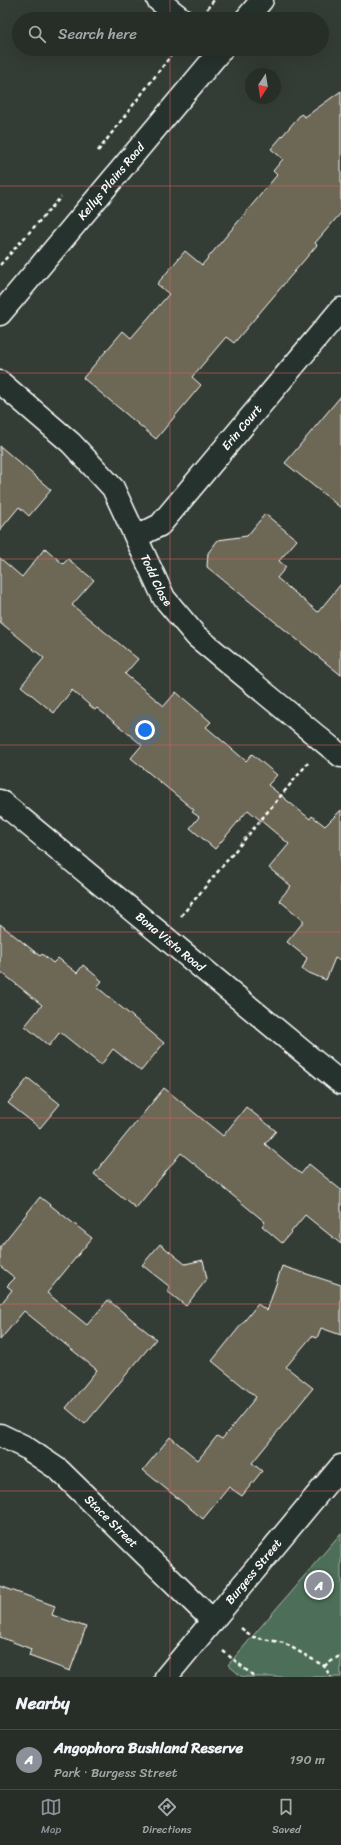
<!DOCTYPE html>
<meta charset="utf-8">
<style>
:root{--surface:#272e28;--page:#333a34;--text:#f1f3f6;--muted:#a4a8a8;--line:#434a45;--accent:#8c9099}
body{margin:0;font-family:Sriracha,sans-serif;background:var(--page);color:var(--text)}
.compass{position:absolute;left:245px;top:68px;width:36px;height:36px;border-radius:50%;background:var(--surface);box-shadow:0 4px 16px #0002;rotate:192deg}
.you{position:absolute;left:145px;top:730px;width:14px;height:14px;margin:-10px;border:3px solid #fff;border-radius:50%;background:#1a73e8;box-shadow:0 0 0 6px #1a73e833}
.badge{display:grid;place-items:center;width:26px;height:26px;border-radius:50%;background:var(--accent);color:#fff;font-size:13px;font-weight:700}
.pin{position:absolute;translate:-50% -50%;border:2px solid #fff;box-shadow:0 1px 4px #0006}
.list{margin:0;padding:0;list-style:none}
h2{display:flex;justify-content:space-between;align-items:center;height:52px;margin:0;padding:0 16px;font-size:17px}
h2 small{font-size:13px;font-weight:400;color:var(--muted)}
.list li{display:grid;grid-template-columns:26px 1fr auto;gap:12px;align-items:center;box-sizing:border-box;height:60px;padding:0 16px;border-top:1px solid var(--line)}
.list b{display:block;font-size:15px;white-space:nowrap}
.list p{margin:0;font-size:13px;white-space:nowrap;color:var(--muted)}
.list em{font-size:13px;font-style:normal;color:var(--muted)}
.icon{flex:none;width:22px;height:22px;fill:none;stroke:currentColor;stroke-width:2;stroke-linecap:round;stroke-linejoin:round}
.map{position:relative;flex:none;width:341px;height:1677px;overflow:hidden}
.search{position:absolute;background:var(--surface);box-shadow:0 4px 16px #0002;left:12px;right:12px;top:12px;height:44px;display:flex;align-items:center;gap:10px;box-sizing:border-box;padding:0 14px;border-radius:22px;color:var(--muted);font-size:15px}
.sheet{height:112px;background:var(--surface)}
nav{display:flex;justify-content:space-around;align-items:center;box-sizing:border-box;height:56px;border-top:1px solid var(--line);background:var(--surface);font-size:11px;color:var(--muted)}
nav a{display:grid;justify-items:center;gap:2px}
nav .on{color:var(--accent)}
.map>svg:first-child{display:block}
.green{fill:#4d6e59;stroke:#a6b6ac}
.building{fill:#6d6755;stroke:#fff}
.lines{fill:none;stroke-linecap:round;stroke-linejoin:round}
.minor-casing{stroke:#fff;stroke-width:25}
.path{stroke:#fff;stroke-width:2.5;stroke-dasharray:4 3;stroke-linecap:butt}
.minor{stroke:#26332d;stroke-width:22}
.grid{fill:none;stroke:#e05e5e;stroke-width:1;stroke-opacity:0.55}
.labels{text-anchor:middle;stroke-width:3;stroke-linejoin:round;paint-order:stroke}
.street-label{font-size:12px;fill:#fff;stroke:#26332d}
</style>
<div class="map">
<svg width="341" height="1677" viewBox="0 0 341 1677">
<rect width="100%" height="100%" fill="#343d35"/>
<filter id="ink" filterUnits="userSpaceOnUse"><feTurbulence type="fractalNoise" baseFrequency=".025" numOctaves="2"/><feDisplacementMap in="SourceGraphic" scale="8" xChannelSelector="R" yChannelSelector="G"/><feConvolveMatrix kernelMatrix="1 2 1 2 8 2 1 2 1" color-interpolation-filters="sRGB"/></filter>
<g filter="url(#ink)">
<path class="green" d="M341,1533v144h-99l-14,-12z"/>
<path class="building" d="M341,91v122l-26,30 2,2 -83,98 -8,-6 -34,40 9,8 -45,54 -73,-61 40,-47 8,7 38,-44 -12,-10 28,-33 17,14 75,-90 -4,-4 10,-12 -12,-10 30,-35 4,3z
M341,396v112l-56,-45z
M0,446l51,44 -22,26 -10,-9 -19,23z
M265,514l32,26 -18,21 7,6 -9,11 41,34 23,-28v91l-134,-108 1,-14 10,-13 29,-4z
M45,548l18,16 5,-5 26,21 -22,25 66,54 -13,15 39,32 12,-14 35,30 -5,5 40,34 6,-7 25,21 -9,10 42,34 2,-3 13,10 16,-16v151l-6,-3 -9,22 -24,-10 5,-12 -20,-16 17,-21 -25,-21 12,-14 -22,-18 20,-24 -41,-34 -33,39 -25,-21 9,-11 -7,-5 2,-2 -63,-52 11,-13 -45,-37 -2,2 -23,-20 -18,23 -33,-27 23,-28 -44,-36v-64l22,19z
M0,924l40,32 2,-2 11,9 5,-5 19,15 6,-8 19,16 -5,6 67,56 -23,28 -28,-22 -12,16 -41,-33 -11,14 -24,-20 17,-21 -42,-34z
M28,1078l32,26 -20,24 -32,-25z
M164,1088l59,48 23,-29 30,24 -11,13 36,30 8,-10 32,26v54l-36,-29 -23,28 -20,-17 3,-4 -84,-69 -45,55 -42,-34z
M40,1197l52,41 -45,55 40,32 21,-25 48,39 -71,85 -19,-16 31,-38 -73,-59 -24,29v-35l12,-15 -5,-4 8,-8 -15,-12v-19z
M160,1244l25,20 18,-4 4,19 -21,27 -19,-15 3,-4 -28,-22z
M282,1266l59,19v50l-20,-7 -4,10 -5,-2 -26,31 27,21 -61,75 10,8 -20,25 -13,-9 -26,32 -60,-49 27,-33 28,23 19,-24 5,3 34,-42 -44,-36 46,-57 9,7z
M0,1586l55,20 -3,9 34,12 -16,44 -41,-15 2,-7 -31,-12z"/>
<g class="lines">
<defs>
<g id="minor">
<path d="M158,0l24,19"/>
<path d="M246,19l16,-19"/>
<path id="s1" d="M0,314l222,-265"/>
<path id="s2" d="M0,382l71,61 42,45 51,110 32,38 145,120"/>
<path id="s3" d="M136,537l24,-12 181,-216"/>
<path id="s4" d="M0,801l341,282"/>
<path id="s5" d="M0,1435l25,12 34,23 154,151"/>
<path id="s6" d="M166,1677l175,-211"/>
</g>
</defs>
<use href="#minor" class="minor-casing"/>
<path class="path" d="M207,9l7,-9
M98,151l78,-102
M0,265l61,-68
M181,916l127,-153
M241,1628l12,9 31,6 40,23 7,11
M223,1651l32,26
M324,1666l17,-11"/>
<use href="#minor" class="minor"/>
</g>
</g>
<path class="grid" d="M170,0v19M170,49v1628M0,186h341M0,373h341M0,559h341M0,745h341M0,932h341M0,1118h341M0,1304h341M0,1491h341"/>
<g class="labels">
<g class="street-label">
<text dy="4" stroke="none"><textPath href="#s1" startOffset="173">Kellys Plains Road</textPath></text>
<text dy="4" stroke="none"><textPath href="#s3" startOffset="154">Erin Court</textPath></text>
<text dy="4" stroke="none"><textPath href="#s2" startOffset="257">Todd Close</textPath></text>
<text dy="4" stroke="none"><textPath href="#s4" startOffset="221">Bona Vista Road</textPath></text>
<text dy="4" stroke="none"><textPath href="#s5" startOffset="142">Stace Street</textPath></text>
<text dy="4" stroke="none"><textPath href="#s6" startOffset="137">Burgess Street</textPath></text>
</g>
</g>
</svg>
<svg class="compass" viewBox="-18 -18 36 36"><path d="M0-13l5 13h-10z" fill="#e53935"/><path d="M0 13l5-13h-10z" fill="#a4a8a8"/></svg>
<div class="you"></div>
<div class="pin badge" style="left:319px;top:1585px">A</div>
<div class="search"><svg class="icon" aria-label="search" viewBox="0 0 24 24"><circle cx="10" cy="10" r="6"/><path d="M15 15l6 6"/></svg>Search here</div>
</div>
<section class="sheet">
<h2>Nearby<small></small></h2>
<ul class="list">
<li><span class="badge">A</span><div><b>Angophora Bushland Reserve</b><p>Park · Burgess Street</p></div><em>190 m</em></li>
</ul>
</section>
<nav>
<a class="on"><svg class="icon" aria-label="map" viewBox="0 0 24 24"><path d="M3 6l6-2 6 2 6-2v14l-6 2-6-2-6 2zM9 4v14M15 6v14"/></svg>Map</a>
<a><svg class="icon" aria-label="directions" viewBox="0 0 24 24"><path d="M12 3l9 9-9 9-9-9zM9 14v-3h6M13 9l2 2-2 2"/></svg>Directions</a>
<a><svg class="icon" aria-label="saved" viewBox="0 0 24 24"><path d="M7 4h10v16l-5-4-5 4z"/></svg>Saved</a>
</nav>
